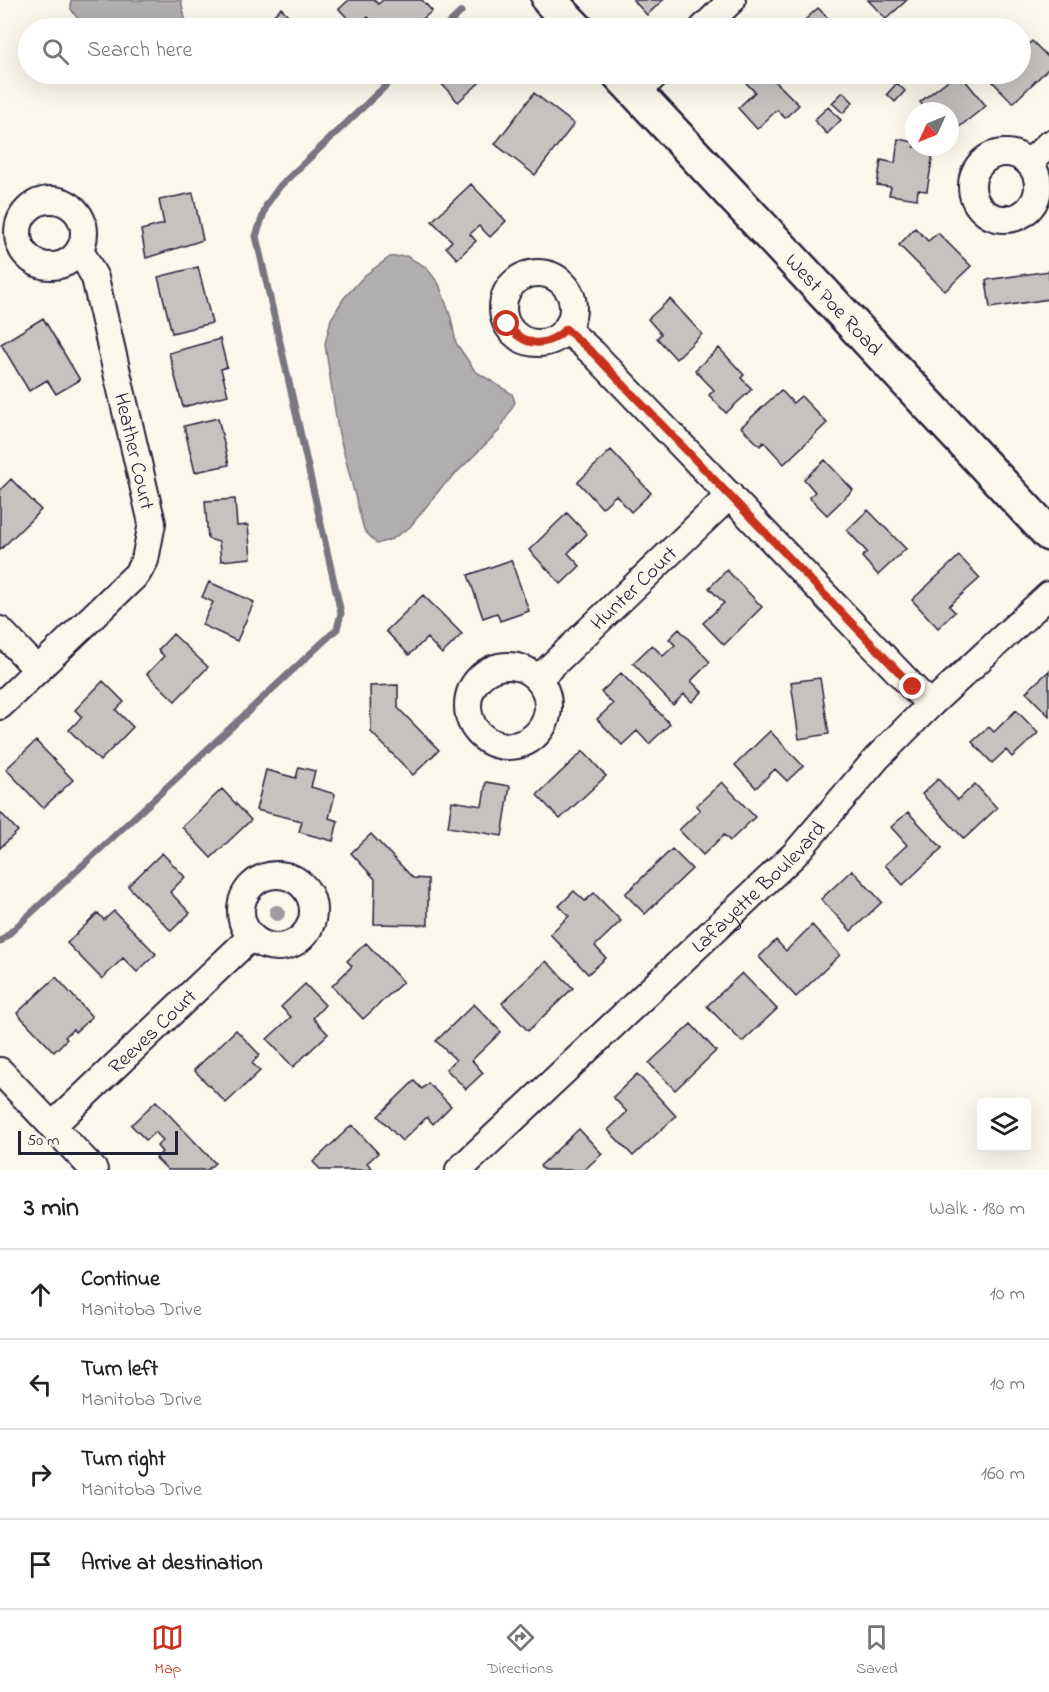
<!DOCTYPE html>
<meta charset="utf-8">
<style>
:root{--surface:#fff;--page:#f6f6f6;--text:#222;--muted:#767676;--line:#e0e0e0;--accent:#c8321e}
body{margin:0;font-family:"Indie Flower",sans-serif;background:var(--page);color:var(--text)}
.controls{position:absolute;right:18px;bottom:18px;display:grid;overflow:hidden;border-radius:6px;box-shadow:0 6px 24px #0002}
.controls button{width:54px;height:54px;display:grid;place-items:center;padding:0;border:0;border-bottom:2px solid var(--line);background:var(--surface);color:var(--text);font:30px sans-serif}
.compass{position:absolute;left:905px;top:102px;width:54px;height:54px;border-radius:50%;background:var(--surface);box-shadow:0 6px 24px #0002;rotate:226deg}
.scale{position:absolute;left:18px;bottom:15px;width:160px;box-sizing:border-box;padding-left:6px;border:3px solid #22223b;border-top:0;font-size:16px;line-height:21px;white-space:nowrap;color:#22223b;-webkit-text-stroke:4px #fbf7ec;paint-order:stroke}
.stop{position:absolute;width:18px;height:18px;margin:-14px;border:4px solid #c8321e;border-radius:50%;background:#fff}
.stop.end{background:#c8321e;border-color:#fff;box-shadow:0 2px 6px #0008}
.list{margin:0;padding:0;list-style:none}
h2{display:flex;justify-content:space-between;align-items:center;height:78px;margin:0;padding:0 24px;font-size:26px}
h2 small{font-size:20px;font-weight:400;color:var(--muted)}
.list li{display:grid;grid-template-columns:39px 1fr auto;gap:18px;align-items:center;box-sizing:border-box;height:90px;padding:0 24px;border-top:2px solid var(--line)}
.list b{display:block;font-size:22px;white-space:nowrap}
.list p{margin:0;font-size:20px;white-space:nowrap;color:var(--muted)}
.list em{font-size:20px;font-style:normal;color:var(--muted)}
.icon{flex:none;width:33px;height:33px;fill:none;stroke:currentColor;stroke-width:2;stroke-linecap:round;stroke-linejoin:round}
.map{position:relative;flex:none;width:1049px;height:1170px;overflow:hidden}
.search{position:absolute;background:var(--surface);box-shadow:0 6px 24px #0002;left:18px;right:18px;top:18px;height:66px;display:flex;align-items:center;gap:15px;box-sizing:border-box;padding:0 21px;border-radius:33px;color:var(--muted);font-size:22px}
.sheet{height:438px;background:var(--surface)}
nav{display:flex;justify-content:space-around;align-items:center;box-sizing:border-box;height:84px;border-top:2px solid var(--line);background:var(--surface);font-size:16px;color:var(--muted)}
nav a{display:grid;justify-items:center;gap:3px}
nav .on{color:var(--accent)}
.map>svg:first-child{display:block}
.water{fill:#b1aeb0;stroke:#787681;stroke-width:1.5}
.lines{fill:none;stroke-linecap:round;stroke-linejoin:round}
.stream{stroke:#787681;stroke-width:7}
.building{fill:#c6c2c0;stroke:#22223b;stroke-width:1.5}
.street-casing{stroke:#22223b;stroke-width:30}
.secondary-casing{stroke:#22223b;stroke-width:38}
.street{stroke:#fbf7ec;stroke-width:26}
.secondary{stroke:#fbf7ec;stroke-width:33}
.tree{fill:#9d9ba0}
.route{stroke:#c8321e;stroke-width:8}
.labels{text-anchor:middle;stroke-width:4.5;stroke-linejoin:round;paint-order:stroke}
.street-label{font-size:21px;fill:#22223b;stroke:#fbf7ec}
</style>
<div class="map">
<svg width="1049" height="1170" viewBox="0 0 1049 1170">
<rect width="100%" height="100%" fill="#fbf7ec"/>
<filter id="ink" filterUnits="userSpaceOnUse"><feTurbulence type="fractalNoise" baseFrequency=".0167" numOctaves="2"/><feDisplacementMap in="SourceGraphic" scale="12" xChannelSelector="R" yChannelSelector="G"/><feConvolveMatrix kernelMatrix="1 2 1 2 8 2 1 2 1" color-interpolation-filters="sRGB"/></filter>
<g filter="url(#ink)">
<path class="water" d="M71,0h110l6,28h-97l-10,-6 -9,-13z
M406,256l20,11 13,17 12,34 5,25 19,28 37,23 3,8 -16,29 -58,57 -31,39 -18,12 -15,5 -13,-14 -26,-100 -13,-86 6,-25 13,-21 21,-23 25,-18z"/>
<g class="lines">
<path class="stream" d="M444,28l17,-16
M0,942l337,-313 4,-16 -85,-377 11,-32 13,-18 118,-112"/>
</g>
<path class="building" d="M349,0h25l4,4 5,-4h39l10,11 -20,17h-34l-10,-11 -11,11 -18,-19z
M633,0h30l-16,15z
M868,0h39l-21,19z
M281,8l20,20h-41z
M818,8l20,20h-42z
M1032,41l17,17v10l-36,35 -22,-23 7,-6h22v-22z
M452,74h37l-31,28 -17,-19z
M737,74h31l31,31 -14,13 -8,-8 -20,19 -19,-21 17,-16z
M956,74h4l26,32 -36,28v-23h-23l-7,-9z
M897,83l8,8 -10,11 -8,-8z
M843,92l10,10 -10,11 -11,-10z
M534,93l40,31 -39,51 -40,-31z
M828,107l13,13 -14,14 -13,-14z
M898,139l16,3v5h20l-7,44 -9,-1 -1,9 -28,-4 2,-8 -14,-2 4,-25 14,3z
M471,184l35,37 -16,16 -11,-11 -9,8 6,7 -19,18 -11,-12 6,-6 -20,-20z
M193,193l10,47 -57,18 -5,-28 23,-6 -5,-24z
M915,228l13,13 10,-8 33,33 -26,25 -46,-46z
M198,267l14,56 -40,10 -14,-56z
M1049,271v28l-59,9 -4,-28z
M670,299l32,35 -26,25 -19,-21 4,-4 -13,-15z
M43,318l37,62 -24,14 -9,-14 -18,11 -28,-47z
M220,339l7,28 -6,2 7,26 -45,12 -14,-54z
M719,348l25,27 -3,3 11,11 -26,24 -17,-18 5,-5 -19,-20z
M781,390l12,13 8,-7 26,27 -43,41 -20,-22 -4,4 -19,-19z
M218,418l11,47 -34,7 -11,-46z
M611,450l40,43 -20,19 -15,-17 -14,13 -24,-26z
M825,460l28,30 -26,25 -18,-18 6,-5 -11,-13z
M11,479l30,31 -41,40v-60z
M235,499l2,27 11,-1 3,33 -30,3 -2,-19 -11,-3 -3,-38z
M868,510l38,39 -28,26 -16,-18 5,-5 -20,-22z
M567,513l20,21 -19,19 12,13 -19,18 -32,-34z
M959,556l21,22 -31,28 6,6 -17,16 -26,-28z
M511,560l18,51 -29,10 -3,-8 -14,5 -15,-43z
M727,570l35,37 -38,38 -21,-22 21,-20 -15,-15z
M209,582l45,20 -17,39 -35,-16 11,-23 -11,-5z
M423,595l39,39 -20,20 -15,-16 -18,17 -23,-24z
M679,629l31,33 -19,19 11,11 -10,10 -8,-8 -11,11 -40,-42 19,-18 11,11 12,-11 -6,-6z
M173,634l35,33 -33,34 -28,-27 17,-18 -6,-6z
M1049,671v45l-23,-24z
M621,673l49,51 -21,20 -12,-13 -15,14 -25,-26 16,-15 -12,-12z
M820,678l9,56 -30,5 -8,-57z
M103,681l21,21 -8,8 17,17 -33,34 -31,-31 13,-13 -7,-7z
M398,685v23l41,42 -26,25 -42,-43 -1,-46z
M1016,710l22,23 -26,24 -6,-7 -14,13 -20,-21 17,-15 5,5z
M770,731l33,35 -16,15 -12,-12 -19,19 -21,-23z
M36,741l37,39 -30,28 -37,-39z
M583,751l23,25 -46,43 -23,-24z
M299,767l16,4 -4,16 24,7 -6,24 9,3 -5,20 -34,-9 3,-11 -46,-11 10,-40 30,8z
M938,779l20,21 17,-16 22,24 -33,31 -42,-45z
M486,782l24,4 -8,50 -54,-9 4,-26 30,5z
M722,782l33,35 -25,24 -6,-6 -21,20 -24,-25 21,-20 -4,-4z
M222,789l29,31 -40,38 -29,-31z
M0,812l18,19 -18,17z
M908,812l34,36 -39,37 -18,-20 22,-20 -16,-18z
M371,834l42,44 15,1v46l-54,-1 1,-45 -24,-26z
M672,849l20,20 -47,45 -20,-20z
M162,853l23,24 -15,15 20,21 -19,18 -43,-45z
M852,870l30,32 -31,29 -30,-32z
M574,891l11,10 9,-8 27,28 -26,25 11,12 -18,16 -38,-40 19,-18 -10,-10z
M114,911l42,43 -19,18 -14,-14 -21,21 -35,-36 31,-30 6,7z
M812,925l28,30 -44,42 -37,-40 17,-17 10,11z
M366,943l37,39 -40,37 -31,-33 20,-20 -5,-5z
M546,961l27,27 -45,43 -26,-28z
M742,973l35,36 -35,33 -35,-36z
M56,977l36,40 -17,15 -2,-3 -8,8 2,2 -13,13 -37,-39z
M305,984l20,21 -12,13 15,16 -35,33 -26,-28 24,-22 -10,-10z
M474,1004l27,28 -29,28 11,13 -17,16 -20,-20 10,-9 -20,-19z
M691,1024l25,27 -41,39 -26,-27z
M236,1030l24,25 -8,8 8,8 -34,32 -32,-33z
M637,1074l39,42 -43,40 -25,-26 19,-18 -14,-15z
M414,1081l8,8 6,-6 23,23 -18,18 -6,-7 -25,24 -24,-25z
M156,1101l59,62 -8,7h-39l-12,-12 6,-6 -5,-6 6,-6 -8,-8 -9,8 -15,-15z
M352,1125l26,28 -11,10 5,5 -2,2h-49l-8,-8z
M579,1129l23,25 -18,16h-40l-4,-4z"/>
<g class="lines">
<defs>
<g id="street">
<path d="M703,28l29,-28"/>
<path d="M637,92l19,-18"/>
<circle cx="1005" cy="186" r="33"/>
<path d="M1029,163l20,-19"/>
<circle cx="51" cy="233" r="33"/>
<circle cx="538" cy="308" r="35"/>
<path d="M566,329l28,25 336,351"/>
<path d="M0,630l38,40"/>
<circle cx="508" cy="706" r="40"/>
<path id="s1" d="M538,679l192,-184"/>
<path d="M0,706l137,-132 8,-14 7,-37 -57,-245 -15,-28"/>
<circle cx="277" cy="911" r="36"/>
<path d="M0,1071l94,99"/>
<path id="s2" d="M52,1126l199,-189"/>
<path id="s3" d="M459,1170l335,-315 83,-97 53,-53 119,-110"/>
</g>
<g id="secondary">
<path d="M549,0l27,28"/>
<path id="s4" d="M619,74l430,460"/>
</g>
</defs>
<use href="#street" class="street-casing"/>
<use href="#secondary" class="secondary-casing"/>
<use href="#street" class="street"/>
<use href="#secondary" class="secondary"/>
</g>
<circle class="tree" cx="277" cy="913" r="8"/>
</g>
<g class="lines" filter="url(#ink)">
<path class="route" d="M507,324c17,23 38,25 59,5l28,25 319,333"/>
</g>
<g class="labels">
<g class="street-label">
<text dy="7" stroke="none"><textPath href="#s4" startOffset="315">West Poe Road</textPath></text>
<text transform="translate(135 451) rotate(77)" y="7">Heather Court</text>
<text dy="7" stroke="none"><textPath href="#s1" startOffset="132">Hunter Court</textPath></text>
<text dy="7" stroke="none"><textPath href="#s3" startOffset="412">Lafayette Boulevard</textPath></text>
<text dy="7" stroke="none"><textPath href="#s2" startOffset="138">Reeves Court</textPath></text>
</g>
</g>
</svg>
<div class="controls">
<button><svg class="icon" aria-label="layers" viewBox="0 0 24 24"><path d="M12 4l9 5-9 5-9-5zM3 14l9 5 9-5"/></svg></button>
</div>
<svg class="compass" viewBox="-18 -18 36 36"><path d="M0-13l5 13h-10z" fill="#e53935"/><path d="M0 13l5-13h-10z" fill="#767676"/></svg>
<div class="scale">50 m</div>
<div class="stop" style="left:507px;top:324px"></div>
<div class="stop end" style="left:913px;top:687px"></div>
<div class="search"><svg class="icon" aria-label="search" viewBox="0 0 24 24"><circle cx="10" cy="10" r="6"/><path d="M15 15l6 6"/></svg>Search here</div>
</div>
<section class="sheet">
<h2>3 min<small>Walk · 180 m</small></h2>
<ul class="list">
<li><svg class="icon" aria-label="ahead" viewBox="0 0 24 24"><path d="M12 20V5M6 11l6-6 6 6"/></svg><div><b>Continue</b><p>Manitoba Drive</p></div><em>10 m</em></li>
<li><svg class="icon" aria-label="left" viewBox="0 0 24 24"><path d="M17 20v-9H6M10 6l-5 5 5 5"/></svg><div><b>Turn left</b><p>Manitoba Drive</p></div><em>10 m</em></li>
<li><svg class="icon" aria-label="right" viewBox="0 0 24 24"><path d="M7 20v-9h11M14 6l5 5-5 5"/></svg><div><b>Turn right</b><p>Manitoba Drive</p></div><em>160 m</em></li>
<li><svg class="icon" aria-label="arrive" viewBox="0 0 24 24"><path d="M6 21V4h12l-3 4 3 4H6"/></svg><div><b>Arrive at destination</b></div></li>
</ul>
</section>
<nav>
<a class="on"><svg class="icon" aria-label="map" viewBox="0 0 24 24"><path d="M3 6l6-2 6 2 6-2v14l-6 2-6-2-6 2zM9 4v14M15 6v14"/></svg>Map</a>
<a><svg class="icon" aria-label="directions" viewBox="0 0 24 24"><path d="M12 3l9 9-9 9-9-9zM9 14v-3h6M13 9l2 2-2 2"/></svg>Directions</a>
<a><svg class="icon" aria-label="saved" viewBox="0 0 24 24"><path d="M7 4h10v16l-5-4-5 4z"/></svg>Saved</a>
</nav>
